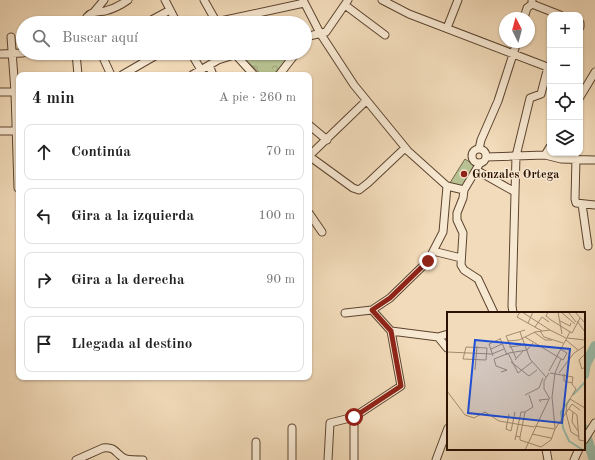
<!DOCTYPE html>
<html lang="es">
<meta charset="utf-8">
<style>
:root{--surface:#fff;--page:#f2f2f2;--text:#222;--muted:#767676;--line:#e0e0e0}
body{margin:0;font-family:"Old Standard TT",serif;background:var(--page);color:var(--text)}
.controls{position:absolute;right:12px;top:12px;display:grid;overflow:hidden;border-radius:8px;box-shadow:0 1px 3px #0004}
.controls button{width:36px;height:36px;display:grid;place-items:center;padding:0;border:0;border-bottom:1px solid var(--line);background:var(--surface);color:var(--text);font:20px sans-serif}
.compass{position:absolute;left:499px;top:12px;width:36px;height:36px;border-radius:50%;background:var(--surface);box-shadow:0 1px 3px #0004;rotate:354deg}
.stop{position:absolute;width:12px;height:12px;margin:-9px;border:3px solid #8f2418;border-radius:50%;background:#fff}
.stop.end{background:#8f2418;border-color:#fff;box-shadow:0 1px 4px #0008}
.list{margin:0;padding:0;list-style:none}
h2{display:flex;justify-content:space-between;align-items:center;height:52px;margin:0;padding:0 16px;font-size:17px}
h2 small{font-size:13px;font-weight:400;color:var(--muted)}
.list li{display:grid;grid-template-columns:26px 1fr auto;gap:12px;align-items:center;box-sizing:border-box;height:56px;margin:0 8px 8px;padding:0 8px;border:1px solid var(--line);border-radius:8px}
.list b{display:block;font-size:15px;white-space:nowrap}
.list em{font-size:13px;font-style:normal;color:var(--muted)}
.icon{flex:none;width:22px;height:22px;fill:none;stroke:currentColor;stroke-width:2;stroke-linecap:round;stroke-linejoin:round}
.map{position:relative;flex:none;width:595px;height:460px;overflow:hidden}
.search{position:absolute;background:var(--surface);box-shadow:0 1px 3px #0004;left:16px;top:16px;width:296px;height:44px;display:flex;align-items:center;gap:10px;box-sizing:border-box;padding:0 14px;border-radius:22px;color:var(--muted);font-size:15px}
.panel{position:absolute;background:var(--surface);box-shadow:0 1px 3px #0004;left:16px;top:72px;width:296px;height:308px;border-radius:8px}
.map>svg:first-child{display:block}
.forest{fill:url(#forest-crowns);stroke:#716949}
.garden{fill:#b8c191;stroke:#716949}
.lines{fill:none;stroke-linecap:round;stroke-linejoin:round}
.river{stroke:#9cbca9;stroke-width:10}
.street-casing{stroke:#5c442f;stroke-width:9}
.street{stroke:#f7e8d2;stroke-width:7}
.route{stroke:#8f2418;stroke-width:5}
.poi-dot{fill:#8f2418;stroke:#f7e8d2;stroke-width:1.5}
.labels{text-anchor:middle;stroke-width:3;stroke-linejoin:round;paint-order:stroke}
.poi-label{font-size:12px;font-weight:bold;fill:#2a1101;stroke:#f7e8d2;text-anchor:start}
.inset-river{fill:none;stroke:#9cbca9;stroke-width:2}
.inset-road{fill:none;stroke:#a28a70;stroke-width:1}
.view{fill:#1d4ed8;fill-opacity:0.15;stroke:#1d4ed8;stroke-width:2}
.inset-edge{fill:none;stroke:#2a1101;stroke-width:2}
</style>
<div class="map">
<svg width="595" height="460" viewBox="0 0 595 460">
<defs>
<pattern id="forest-crowns" width="20" height="18" patternUnits="userSpaceOnUse"><rect width="20" height="18" fill="#b8c191"/><path d="M2 6a3 3 0 1 1 6 0M12 15a3 3 0 1 1 6 0" fill="none" stroke="#9ea57b"/></pattern>
</defs>
<rect width="100%" height="100%" fill="#f2dbba"/>
<filter id="stains"><feTurbulence type="fractalNoise" baseFrequency=".005" numOctaves="4"/><feColorMatrix values="0 0 0 0 .2 0 0 0 0 .09 0 0 0 0 .02 0 0 0 .5 -.17"/></filter>
<radialGradient id="worn" r=".72"><stop offset=".6" stop-color="#630" stop-opacity="0"/><stop offset="1" stop-color="#630" stop-opacity=".3"/></radialGradient>
<path class="forest" d="M250,53h43l-20,22h-11l-22,-20z"/>
<path class="garden" d="M465,159l12,8 -16,22 -13,-3z"/>
<g class="lines">
<path class="river" d="M584,375l2,-11 9,-18
M584,429l10,31"/>
<defs>
<path id="street" d="M165,0l12,23
M204,0l13,23
M303,0l17,33 34,52 54,66 39,35 17,4
M382,0l27,14 141,54
M532,4l28,11
M345,5l40,30
M94,12l10,-12
M524,18l3,-10 5,-4v-3
M216,22l88,-19
M89,23l-2,-6c5,-6 11,-5 18,-6 8,-2 16,-6 23,-11
M146,23l24,-13
M580,23v4
M447,28l11,-28
M11,37l4,55 3,96
M305,37l21,-5 22,-32
M76,53l2,22
M101,53l10,22
M191,53l13,22
M234,53l20,22
M0,54l23,-1
M209,65l4,10
M122,75l38,-22
M192,75l26,-15 22,-7
M279,75l17,-22
M0,92h19
M580,97l15,-25
M309,125l18,15
M0,131h19
M479,149l2,-9 17,-39 19,-59
M472 156a7 7 0 1 1 14 0a7 7 0 1 1-14 0Z
M545,155l5,-8
M309,156l44,32 6,2 9,-7 37,-35
M309,156l57,-55
M486,157l59,-2 16,4 34,1
M576,158l-1,41 1,4 19,2
M480,163l-16,27 -1,8 -6,15v7l6,13 -2,32 3,5 14,9 16,34
M476,170l39,22
M582,204l6,42
M309,213l13,19
M433,251l28,7
M345,313l27,-3 18,-12 38,-37 15,-29 4,-46
M513,313l-1,-7 4,-150 14,-58 11,-4 7,-27
M391,331l47,6
M447,348l-9,-11 10,-3
M584,440l11,-17
M546,449l2,11
M76,460l27,-12c14,-2 13,8 23,11 5,1 11,1 17,1
M256,460v-18
M292,460v-32
M328,460l2,-37 24,-6
M354,460v-43l47,-31 -10,-55 -19,-21
M436,460l12,-32
M574,460l5,-11"/>
</defs>
<use href="#street" class="street-casing"/>
<use href="#street" class="street"/>
</g>
<g class="lines">
<path class="route" d="M354,417l47,-31 -10,-55 -19,-21 18,-12 38,-37"/>
</g>
<circle class="poi-dot" cx="464" cy="174" r="4"/>
<g class="labels">
<g class="poi-label">
<text x="472" y="178">Gonzales Ortega</text>
</g>
</g>
<g transform="translate(447 312)">
<rect width="138" height="138" fill="#f2dbba"/>
<path class="inset-river" d="M126,83l12,-13M123,87l-9,13 2,16 6,13 14,9"/>
<path class="inset-road" d="M73,0l-3,5 25,14M75,0l28,18M101,0l-2,4 5,4 21,13 8,-15M111,0l4,22M114,0l14,12M121,0l8,10M128,0l10,11M113,9l10,5 1,-3M130,9l8,11M81,11l5,-11M88,15l7,-10 7,5M93,19l4,6 19,6M73,20l10,27 16,18M87,20l11,8h7M78,25l38,23 4,-7 -7,-4M53,26l7,17M120,26l18,2M119,28l12,10M60,29l12,-1 16,-8 15,-2 16,8M19,35l21,1 -1,12 -23,-1zM62,35l15,-2M44,37l11,-5M0,40l45,2M61,41l10,20 14,-11M45,42l12,-5M137,43l-5,5 3,9 3,-2M46,44l-4,-12 11,-5M69,46l-10,-22 19,-6M68,48l8,-9M64,50l18,14 8,-6M28,58l2,-24M102,59l21,-39M54,60l6,-2 -11,-4 -2,-7 15,-6 18,-3 6,-7M102,61l-5,8v8l6,10M103,61l23,4 -1,7 4,5 -9,15 -1,9M112,61l15,-20 11,-7M117,62v7l8,2M0,79l18,24 9,3 11,-6 14,9 35,6M78,83l14,-7 4,-10M123,87l15,9M122,97l8,6 2,25 6,1M126,100l-1,10 6,9M119,101l5,19 8,5M62,102l-3,15 5,2 4,-19M87,114l21,3 17,-25 8,6M108,116l-3,-31 3,-24 6,-14M85,122l19,4M69,124l4,1v3l21,7 10,-7 4,-11M73,125l5,-25 8,-5 -4,-12M68,128l6,-28h4M78,138l24,-51 -10,1 2,2"/>
<path class="view" d="M28,28l95,9 -8,74 -94,-10z"/>
<rect width="138" height="138" class="inset-edge"/>
</g>
<rect width="100%" height="100%" filter="url(#stains)"/>
<rect width="100%" height="100%" fill="url(#worn)"/>
</svg>
<div class="controls">
<button>+</button>
<button>−</button>
<button><svg class="icon" aria-label="locate" viewBox="0 0 24 24"><circle cx="12" cy="12" r="6"/><path d="M12 2v4M12 18v4M2 12h4M18 12h4"/></svg></button>
<button><svg class="icon" aria-label="layers" viewBox="0 0 24 24"><path d="M12 4l9 5-9 5-9-5zM3 14l9 5 9-5"/></svg></button>
</div>
<svg class="compass" viewBox="-18 -18 36 36"><path d="M0-13l5 13h-10z" fill="#e53935"/><path d="M0 13l5-13h-10z" fill="#767676"/></svg>
<div class="stop" style="left:354px;top:417px"></div>
<div class="stop end" style="left:428px;top:261px"></div>
<div class="search"><svg class="icon" aria-label="search" viewBox="0 0 24 24"><circle cx="10" cy="10" r="6"/><path d="M15 15l6 6"/></svg>Buscar aquí</div>
<section class="panel">
<h2>4 min<small>A pie · 260 m</small></h2>
<ul class="list">
<li><svg class="icon" aria-label="ahead" viewBox="0 0 24 24"><path d="M12 20V5M6 11l6-6 6 6"/></svg><div><b>Continúa</b></div><em>70 m</em></li>
<li><svg class="icon" aria-label="left" viewBox="0 0 24 24"><path d="M17 20v-9H6M10 6l-5 5 5 5"/></svg><div><b>Gira a la izquierda</b></div><em>100 m</em></li>
<li><svg class="icon" aria-label="right" viewBox="0 0 24 24"><path d="M7 20v-9h11M14 6l5 5-5 5"/></svg><div><b>Gira a la derecha</b></div><em>90 m</em></li>
<li><svg class="icon" aria-label="arrive" viewBox="0 0 24 24"><path d="M6 21V4h12l-3 4 3 4H6"/></svg><div><b>Llegada al destino</b></div></li>
</ul>
</section>
</div>
